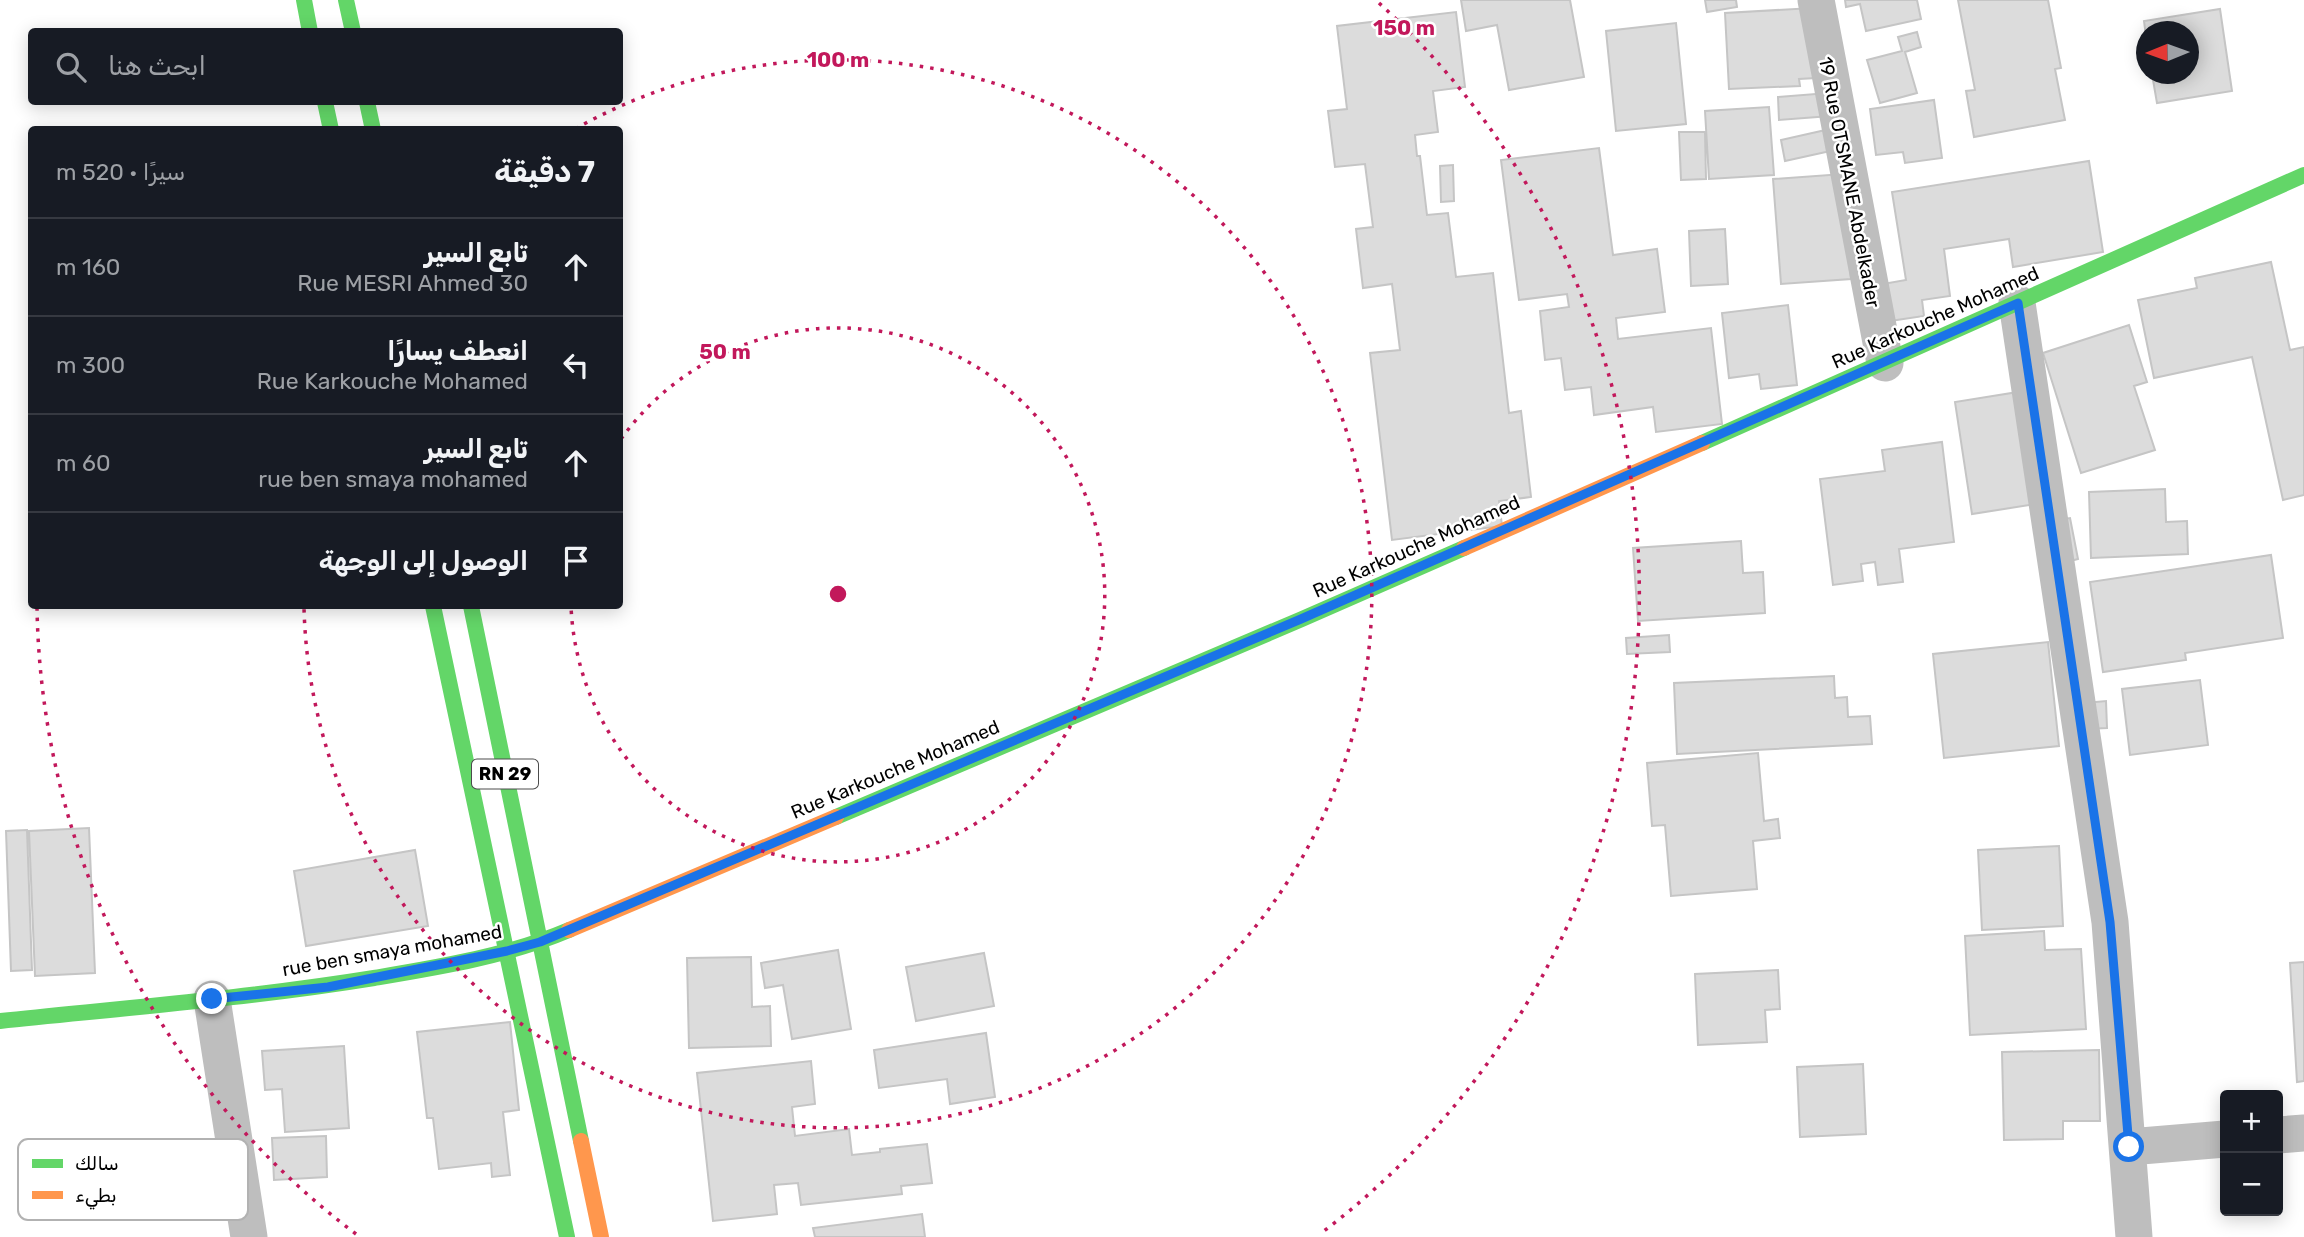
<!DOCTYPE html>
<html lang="ar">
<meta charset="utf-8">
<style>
:root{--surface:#171b24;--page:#242831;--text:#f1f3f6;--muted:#9ea1a6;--line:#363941}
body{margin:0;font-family:Rubik,"Noto Sans Arabic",sans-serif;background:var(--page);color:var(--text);direction:rtl}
.controls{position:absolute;right:21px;bottom:21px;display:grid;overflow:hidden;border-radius:7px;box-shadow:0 4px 18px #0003}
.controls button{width:63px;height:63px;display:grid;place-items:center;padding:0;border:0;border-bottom:2px solid var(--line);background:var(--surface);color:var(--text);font:35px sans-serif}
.compass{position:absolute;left:2136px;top:21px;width:63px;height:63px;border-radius:50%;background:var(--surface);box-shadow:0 4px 18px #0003;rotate:269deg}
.stop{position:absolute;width:21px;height:21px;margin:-16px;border:5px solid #1a73e8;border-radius:50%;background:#fff}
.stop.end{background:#1a73e8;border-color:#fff;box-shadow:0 2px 7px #0008}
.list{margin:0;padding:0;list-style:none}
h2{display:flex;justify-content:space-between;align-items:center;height:91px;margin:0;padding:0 28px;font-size:30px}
h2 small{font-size:23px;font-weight:400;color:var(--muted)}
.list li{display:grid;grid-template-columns:46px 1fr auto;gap:21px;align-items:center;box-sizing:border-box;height:98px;padding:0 28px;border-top:2px solid var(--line)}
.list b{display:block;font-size:26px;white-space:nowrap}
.list p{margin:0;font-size:23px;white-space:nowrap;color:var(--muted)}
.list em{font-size:23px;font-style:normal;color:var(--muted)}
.icon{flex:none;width:38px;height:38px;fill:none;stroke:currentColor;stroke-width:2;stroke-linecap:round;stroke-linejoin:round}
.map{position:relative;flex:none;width:2304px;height:1237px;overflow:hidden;direction:ltr}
.search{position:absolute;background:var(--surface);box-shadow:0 4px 18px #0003;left:28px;top:28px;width:595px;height:77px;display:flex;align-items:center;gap:18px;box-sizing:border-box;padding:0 24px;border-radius:7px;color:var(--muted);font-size:26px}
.panel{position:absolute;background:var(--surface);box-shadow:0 4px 18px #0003;left:28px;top:126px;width:595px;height:483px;border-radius:7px;direction:rtl}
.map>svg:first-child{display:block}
.building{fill:#dcdcdc;stroke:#c5c5c5;stroke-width:2}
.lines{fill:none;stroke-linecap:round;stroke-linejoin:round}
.street{stroke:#bebebe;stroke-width:37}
.fast{stroke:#63d668;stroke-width:16}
.slow{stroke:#ff974d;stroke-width:16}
.route{stroke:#1a73e8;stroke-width:9}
.ring{fill:none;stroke:#c2185b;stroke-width:3.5;stroke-dasharray:3.5 7}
.labels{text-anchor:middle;stroke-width:5;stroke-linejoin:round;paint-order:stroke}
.shield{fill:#fff;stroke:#4c4c4c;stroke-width:2}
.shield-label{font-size:18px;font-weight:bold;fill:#000}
.street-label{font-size:19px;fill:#000;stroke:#fff}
.key{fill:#fff;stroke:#b2b2b2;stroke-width:2}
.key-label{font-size:19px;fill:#000}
.centre{fill:#c2185b;stroke:#fff;stroke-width:3.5}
.ring-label{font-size:21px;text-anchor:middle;font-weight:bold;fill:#c2185b;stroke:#fff;stroke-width:5;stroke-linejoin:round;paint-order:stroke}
</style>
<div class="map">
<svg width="2304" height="1237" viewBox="0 0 2304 1237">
<rect width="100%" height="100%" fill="#fff"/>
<path class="building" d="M1461,0h109l14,77 -75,13 -12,-65 -31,6z
M1705,0h31l1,7 -30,5z
M1845,0h72l4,19 -55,12 -6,-27 -14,3z
M1958,0h90l13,68 -6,1 10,51 -91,17 -8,-46 9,-1z
M1813,8l3,70 -17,1 1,7 -71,3 -4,-76z
M2220,9l12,82 -75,12 -5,-29h36v-42h-42v4l-2,-15z
M1456,12l9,75 -32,4 5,41 -23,3 2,21h3l7,59 21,-2 8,64 37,-4 16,140 12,-2 10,86 -32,4 3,25 -110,14 -22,-187 30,-3 -8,-66 -29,4 -7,-59 17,-2 -8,-63 -30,3 -7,-56 19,-2 -10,-83z
M1676,23l10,101 -70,7 -10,-100z
M1917,32l4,15 -16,5 12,41 -37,10 -13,-43 35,-9 -4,-14z
M1828,93l2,23 -51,4 -1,-23z
M1934,100l8,58 -37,5 -2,-11 -27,3 -6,-46z
M1769,107l5,68 -65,4 -4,-68z
M1830,129l5,21 -50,11 -4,-21z
M1679,132h26l1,47 -25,1z
M1599,148l14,107 44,-6 8,63 -49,6 2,21 93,-11 11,96 -66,8 -3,-25 -59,8 -3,-28 -26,3 -4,-32 -16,2 -5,-49 29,-4 -2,-13 -48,6 -18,-140z
M2089,161l14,91 -90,15 -4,-28 -65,10 6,47 -28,4 2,16 -41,6 -6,-37 29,-5 -14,-88z
M1453,165l1,36 -13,1 -1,-36z
M1843,174l8,105 -70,5 -8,-105z
M1725,229l3,55 -37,2 -2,-55z
M2271,262l19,88 14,-3v148l-21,5 -31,-143 -98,21 -16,-78 59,-12 -2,-10z
M1788,305l9,80 -36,4 -2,-15 -30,4 -7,-65z
M2129,325l18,57 -13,4 21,64 -74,23 -38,-120z
M2018,392l18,112 -64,10 -17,-112z
M1942,442l12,100 -55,7 4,33 -25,3 -3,-23 -14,2 2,17 -30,4 -13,-106 65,-8 -3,-21z
M2165,489l1,33 21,-1 1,33 -97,4 -2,-66z
M2070,518l8,41 -15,4 -7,-43z
M1741,541l2,32 20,-1 2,41 -127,8 -5,-73z
M2271,555l12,83 -98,15 1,7 -83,12 -13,-90z
M1669,635l1,17 -43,2 -1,-16z
M2048,642l11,104 -115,12 -11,-104z
M1834,676l1,22 12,-1 1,20 22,-1 2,28 -195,10 -3,-71z
M2200,680l8,65 -78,10 -8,-66z
M2106,701l1,27 -21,1 -1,-26z
M1758,753l6,68 14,-2 2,19 -27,3 4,48 -86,7 -6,-71 -13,1 -5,-63z
M89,828l6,145 -60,3 -6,-145z
M27,830l5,140 -21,1 -5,-140z
M2059,846l4,80 -81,4 -4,-80z
M415,850l13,76 -122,20 -12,-75z
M2044,931l1,19 36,-1 5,80 -116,6 -5,-99z
M838,950l13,79 -59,10 -9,-54 -18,3 -4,-25z
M984,953l10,53 -78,15 -10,-54z
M751,957l1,50 18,-1 1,40 -82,2 -2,-90z
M2304,962v119l-7,1 -7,-119z
M1778,970l2,39 -15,1 2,32 -69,3 -3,-71z
M510,1022l9,88 -16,2 7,63 -18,2 -1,-14 -52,6 -6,-51h-6l-10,-86z
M986,1033l9,64 -45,7 -3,-25 -68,9 -5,-38z
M344,1046l5,82 -64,4 -3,-43 -17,1 -3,-39z
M2099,1050l1,71h-37v18l-59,1 -2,-88z
M811,1061l4,43 -23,3 3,29 54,-7 3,26 28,-3v-3l47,-5 5,39 -31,3 1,8 -101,11 -3,-22 -24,2 3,29 -64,7 -16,-148z
M1863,1064l3,70 -66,3 -3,-70z
M326,1136l1,41 -53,3 -2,-42z
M922,1214l3,23h-110l-2,-9z"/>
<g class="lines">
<path class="street" d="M1816,0l69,363
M2017,303l93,619 24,315
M212,999l37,238
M2278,1135l26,-2
M2129,1147l96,-8"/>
<path class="fast" d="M304,0l6,32
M346,0l7,32
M325,102l6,28
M367,102l6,28
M1702,443l602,-268
M433,606l134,631
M471,606l110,535
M836,817l466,-198 162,-71
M0,1021c125,-13 250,-23 374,-43 66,-11 134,-22 195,-48"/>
<path class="slow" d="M1464,548l238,-105
M569,930l267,-113
M581,1141l20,96"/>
</g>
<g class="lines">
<path class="route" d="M212,999l116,-12 179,-36 33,-9 761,-323 717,-316 92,619 19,225"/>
</g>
<g class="ring">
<path d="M621 439A267 267 0 1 1 571 606"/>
<path d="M575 129A534 534 0 1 1 304 608"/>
<path d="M356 1234A801 801 0 0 1 37 608M1379 3A801 801 0 0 1 1320 1234"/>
</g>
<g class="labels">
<rect class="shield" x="472" y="759.5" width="66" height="29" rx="5"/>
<g class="shield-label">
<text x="505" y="780">RN 29</text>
</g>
<g class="street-label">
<text transform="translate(1850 182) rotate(79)" y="7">19 Rue OTSMANE Abdelkader</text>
<text transform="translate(1935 317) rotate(-24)" y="7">Rue Karkouche Mohamed</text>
<text transform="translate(1416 546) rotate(-24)" y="7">Rue Karkouche Mohamed</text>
<text transform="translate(895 769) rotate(-23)" y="7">Rue Karkouche Mohamed</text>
<text transform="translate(392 950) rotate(-10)" y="7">rue ben smaya mohamed</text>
</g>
</g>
<rect x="18" y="1139" width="230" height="81" rx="10" class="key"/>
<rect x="32" y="1159" width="31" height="9" fill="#63d668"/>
<rect x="32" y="1191" width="31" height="8" fill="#ff974d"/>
<g class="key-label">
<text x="75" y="1170">سالك</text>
<text x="75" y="1202">بطيء</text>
</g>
<circle cx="838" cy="594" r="10" class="centre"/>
<g class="ring-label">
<text x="1404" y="35">150 m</text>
<text x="838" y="67">100 m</text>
<text x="725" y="359">50 m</text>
</g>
</svg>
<div class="controls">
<button>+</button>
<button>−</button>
</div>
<svg class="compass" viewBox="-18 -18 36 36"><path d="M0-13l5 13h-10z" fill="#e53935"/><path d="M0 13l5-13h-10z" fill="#9ea1a6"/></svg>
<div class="stop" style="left:2129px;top:1147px"></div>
<div class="stop end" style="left:212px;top:999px"></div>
<div class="search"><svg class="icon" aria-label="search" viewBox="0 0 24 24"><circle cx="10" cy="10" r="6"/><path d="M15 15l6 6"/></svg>ابحث هنا</div>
<section class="panel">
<h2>7 دقيقة<small>سيرًا · 520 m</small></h2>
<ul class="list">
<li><svg class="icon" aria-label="ahead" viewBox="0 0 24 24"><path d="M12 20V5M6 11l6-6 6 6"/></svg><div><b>تابع السير</b><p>30 Rue MESRI Ahmed</p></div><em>160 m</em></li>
<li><svg class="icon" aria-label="left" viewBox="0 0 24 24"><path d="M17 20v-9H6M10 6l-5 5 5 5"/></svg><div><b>انعطف يسارًا</b><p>Rue Karkouche Mohamed</p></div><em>300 m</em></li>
<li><svg class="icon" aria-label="ahead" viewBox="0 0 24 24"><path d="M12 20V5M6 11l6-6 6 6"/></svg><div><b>تابع السير</b><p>rue ben smaya mohamed</p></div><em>60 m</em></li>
<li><svg class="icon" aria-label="arrive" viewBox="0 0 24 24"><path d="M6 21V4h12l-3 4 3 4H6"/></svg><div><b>الوصول إلى الوجهة</b></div></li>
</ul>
</section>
</div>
